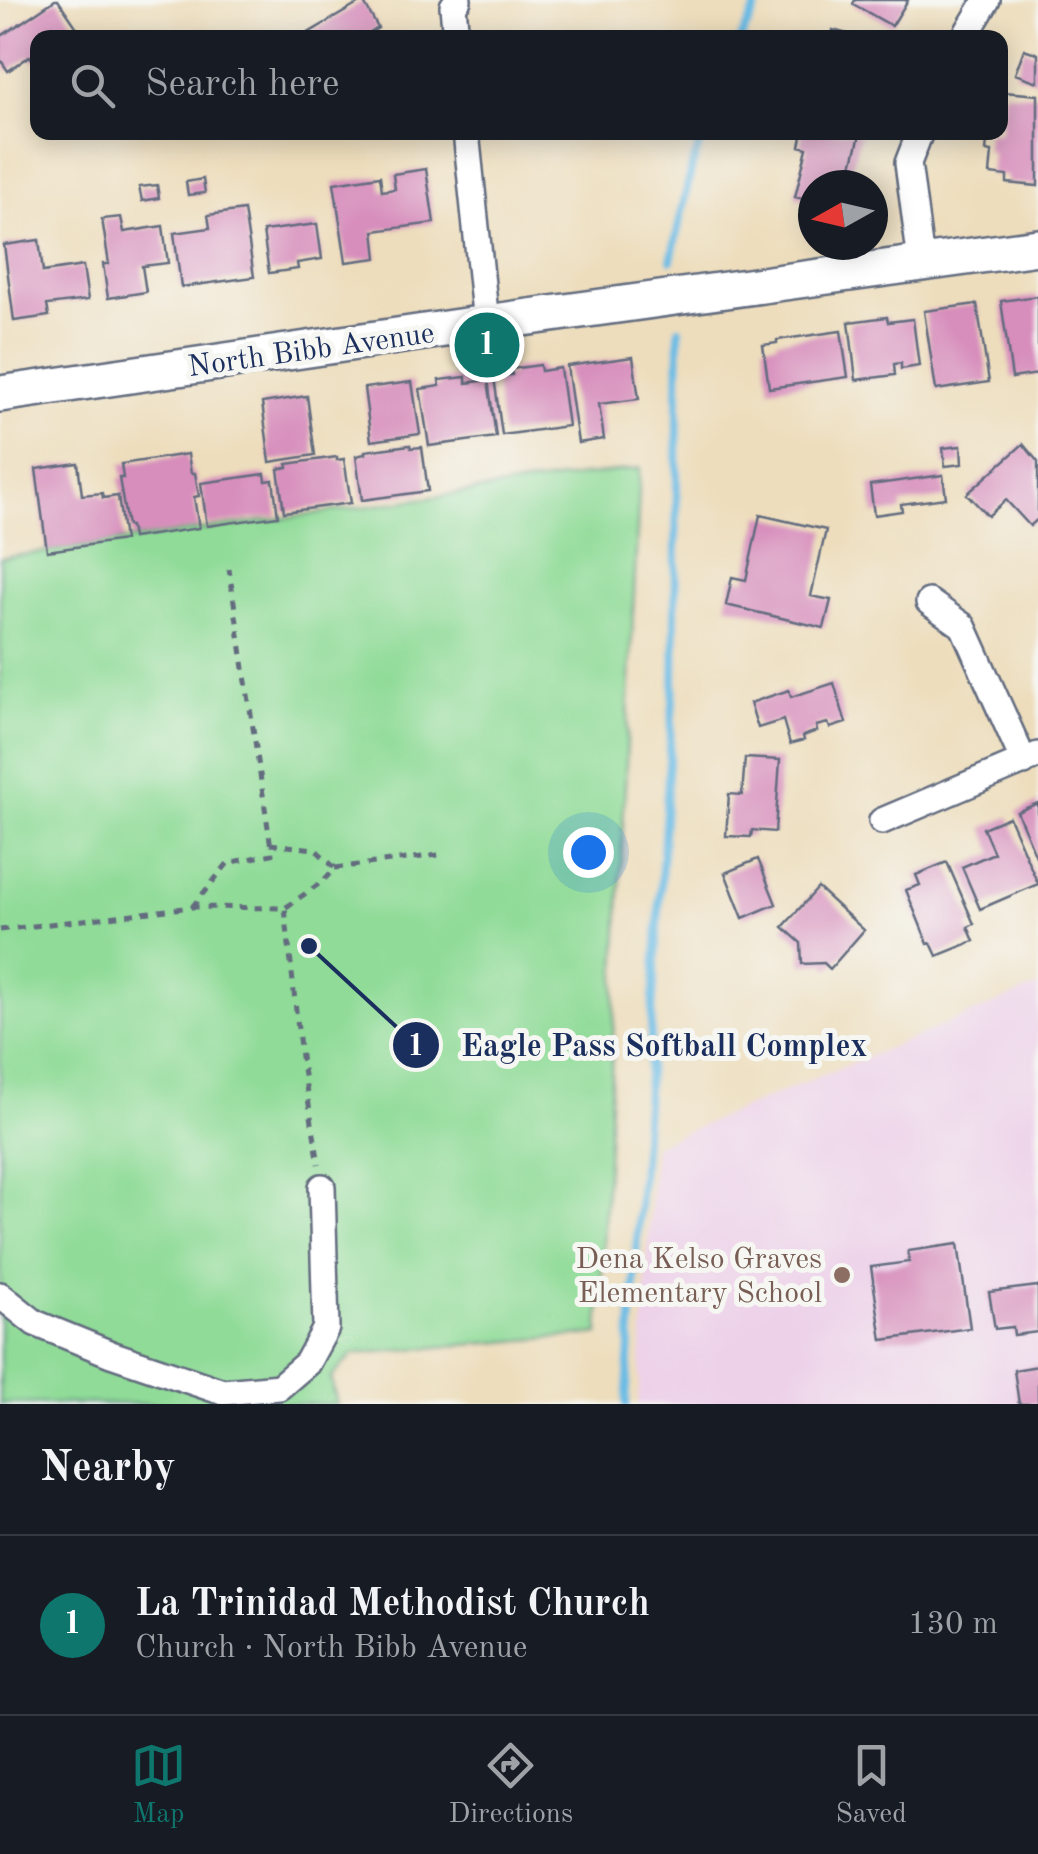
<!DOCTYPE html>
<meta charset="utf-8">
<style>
:root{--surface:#171b24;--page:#20242c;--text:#f1f3f6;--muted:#9ea1a6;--line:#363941;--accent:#0f766e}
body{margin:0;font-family:"Old Standard TT",serif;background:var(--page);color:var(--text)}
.compass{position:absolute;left:798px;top:170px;width:90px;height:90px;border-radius:50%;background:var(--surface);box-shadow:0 5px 25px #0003;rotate:262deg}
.you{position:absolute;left:588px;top:852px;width:35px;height:35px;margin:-25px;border:8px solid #fff;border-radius:50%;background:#1a73e8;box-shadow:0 0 0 15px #1a73e833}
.badge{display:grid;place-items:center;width:65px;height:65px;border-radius:50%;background:var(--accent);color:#fff;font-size:32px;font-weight:700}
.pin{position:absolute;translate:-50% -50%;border:5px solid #fff;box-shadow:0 2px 10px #0006}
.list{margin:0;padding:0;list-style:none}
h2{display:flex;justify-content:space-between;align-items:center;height:130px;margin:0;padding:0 40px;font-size:42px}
h2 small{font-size:32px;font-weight:400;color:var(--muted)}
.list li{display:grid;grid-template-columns:65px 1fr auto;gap:30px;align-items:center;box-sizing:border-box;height:180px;padding:0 40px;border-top:2px solid var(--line)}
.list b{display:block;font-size:38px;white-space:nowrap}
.list p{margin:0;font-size:32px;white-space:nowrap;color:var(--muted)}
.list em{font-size:32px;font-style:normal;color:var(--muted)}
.icon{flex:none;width:55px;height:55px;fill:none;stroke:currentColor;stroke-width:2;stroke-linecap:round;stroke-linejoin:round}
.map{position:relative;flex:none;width:1038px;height:1404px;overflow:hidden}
.search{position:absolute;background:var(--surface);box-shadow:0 5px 25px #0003;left:30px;right:30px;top:30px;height:110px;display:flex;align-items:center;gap:25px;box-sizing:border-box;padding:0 35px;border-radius:20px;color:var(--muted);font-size:38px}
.sheet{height:310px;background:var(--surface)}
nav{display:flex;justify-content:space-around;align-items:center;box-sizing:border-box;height:140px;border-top:2px solid var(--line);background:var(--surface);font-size:28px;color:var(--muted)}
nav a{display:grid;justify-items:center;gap:5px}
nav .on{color:var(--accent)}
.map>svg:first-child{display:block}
.built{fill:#edd1e9}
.green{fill:#8fdb97;stroke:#55857a;stroke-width:2.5}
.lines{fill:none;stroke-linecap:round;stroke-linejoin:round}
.stream{stroke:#69bce5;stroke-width:8}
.building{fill:#d78ebc}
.minor-casing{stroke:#646c7f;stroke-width:30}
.secondary-casing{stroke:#646c7f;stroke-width:40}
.path{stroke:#646c7f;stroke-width:5;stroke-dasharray:8 8;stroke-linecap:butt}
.minor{stroke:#fff;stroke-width:25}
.secondary{stroke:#fff;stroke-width:35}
.education-dot{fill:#8d6e63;stroke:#f6f6f2;stroke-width:4}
.labels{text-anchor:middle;stroke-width:10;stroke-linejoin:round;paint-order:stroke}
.street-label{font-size:30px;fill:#1b2f5e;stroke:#f6f6f2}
.education-label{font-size:30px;fill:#785e54;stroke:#f6f6f2;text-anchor:end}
.leader{fill:none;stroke:#1b2f5e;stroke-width:4}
.callout-dot{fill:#1b2f5e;stroke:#f6f6f2;stroke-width:4}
.mark-label{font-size:30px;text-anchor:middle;font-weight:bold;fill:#fff}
.callout-label{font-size:32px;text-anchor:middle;font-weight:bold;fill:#1b2f5e;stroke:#f6f6f2;stroke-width:10;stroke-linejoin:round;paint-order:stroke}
</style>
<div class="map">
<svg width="1038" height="1404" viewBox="0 0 1038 1404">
<rect width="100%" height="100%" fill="#f6f6f2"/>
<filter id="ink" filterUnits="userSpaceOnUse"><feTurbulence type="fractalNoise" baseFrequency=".01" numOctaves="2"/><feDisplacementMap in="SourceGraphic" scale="20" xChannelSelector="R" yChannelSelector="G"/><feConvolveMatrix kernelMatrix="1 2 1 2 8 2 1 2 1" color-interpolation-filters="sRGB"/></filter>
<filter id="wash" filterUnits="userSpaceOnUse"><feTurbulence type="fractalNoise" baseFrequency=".0048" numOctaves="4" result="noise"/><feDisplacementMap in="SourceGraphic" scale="40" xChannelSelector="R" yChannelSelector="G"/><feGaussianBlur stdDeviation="2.25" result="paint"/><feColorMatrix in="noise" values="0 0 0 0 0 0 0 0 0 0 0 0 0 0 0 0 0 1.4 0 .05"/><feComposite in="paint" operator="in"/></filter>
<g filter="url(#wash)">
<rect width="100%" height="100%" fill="#edddbc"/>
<path class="built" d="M1038,986v418h-400l16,-259z"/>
<path class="green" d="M640,468l-41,866 -246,20 -22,24 6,26h-337v-846z"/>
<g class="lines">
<path class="stream" d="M741,38l19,-38
M671,260l21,-94 12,-34
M626,1404l48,-718 5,-357"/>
</g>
<g id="blocks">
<path class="building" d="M55,0h3l26,38h-46v22l-4,2 -4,-6 -22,15 -8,-12v-22z
M855,0h53l-16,26 -39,-22z
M363,1l15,27 -16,10h-55l-2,-3z
M833,30l22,6 -1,2h-23z
M1024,49l14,5v28l-23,-8z
M1004,92l34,3v91l-31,-3v-7l-17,-2 2,-22 -6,-1 2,-19h12z
M803,132h46l11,3 -13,50h-34v16l-18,-4 12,-49 -7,-2z
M426,169l8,54 -60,8 3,27 -31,4 -12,-79 46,-7 2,15 13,-2 -2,-15z
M203,179l2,14 -17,2 -2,-13z
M157,185l2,13 -17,3 -3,-14z
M244,210l10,67 -73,10 -7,-54 36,-5 -2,-13z
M121,217l3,15 39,-6 5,37 -26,3 4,26 -38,6 -5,-34h6l-7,-45z
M317,224l5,35 -25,4 1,6 -29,4 -6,-42z
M39,240l4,32 40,-6 5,34 -41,5 2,11 -35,5 -10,-76z
M1038,296v78l-26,4 -11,-77z
M977,304l12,78 -53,8 -12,-79z
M887,317l1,5 25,-3 6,47 -18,3v-6l-7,1 1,11 -39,5 -7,-58z
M841,331l7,46 -79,11 -6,-43 14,-2v-3z
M633,357l6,42 -40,5 5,35 -26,4 -11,-77z
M540,365l1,6 19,-3 8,58 -66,9 -8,-58 18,-2 -1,-6z
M466,377v6l22,-3 8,57 -67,9 -9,-57 20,-3 -1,-6z
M412,382l8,52 -49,7 -7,-53z
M307,396l8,59 -45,7 -8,-59z
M1023,444l15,18v57l-8,7 -24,-26 -18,16 -21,-22z
M410,445l1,3 11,-1 6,44 -66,9 -6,-44 9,-2v-3z
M961,446l1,18 -17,2 -2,-18z
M188,454l3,19h4l4,23 -5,1 5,31 -67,10 -2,-12h-3l-8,-48h4l-2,-14z
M337,457v3l7,-1 7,44 -67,9 -6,-43 10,-2 -1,-3z
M78,463l4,32 20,-2 1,5 15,-2 6,44 -77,11 -11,-82z
M265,474l1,7 7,-1 5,36 -71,10 -6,-43z
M943,475l3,23 -45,6 1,7 -28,4 -4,-30z
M760,515l66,15 -15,66 20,4 -7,28 -98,-23 6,-28 14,3z
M834,683l12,40 -16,5 -2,-5 -12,3 1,5 -14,5 1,4 -14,4 -7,-24 -25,8 -8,-25 39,-13 2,7z
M745,758l35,2 -5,72 -23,-2 -1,7 -25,-1 3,-42 13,1z
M1038,803v58l-21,-49z
M1009,817l29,67 -58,25 -18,-42 32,-14 -11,-25z
M758,859l18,45 -33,14 -18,-45z
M947,862l27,62 -6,3 6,14 -37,15 -6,-13 -3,1 -22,-54 14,-5 -4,-10z
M818,888l46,42 -34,39 -6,-6 -22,1 -1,-21 -18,-16z
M958,1244l12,84 -88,12 -11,-73 38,-5 -1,-11z
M1038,1286v46l-24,3 -1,-8 -18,2 -6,-37z
M1038,1366v38h-19l-5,-34z"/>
</g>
</g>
<g filter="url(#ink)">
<use href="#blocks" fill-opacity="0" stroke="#646c7f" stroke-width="2.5"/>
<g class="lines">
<defs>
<path id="minor" d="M456,38l-3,-32 5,-6
M964,38l23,-38
M466,132l20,191
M920,132l-12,31 13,99
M929,602l34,24 61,136
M882,821l156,-66
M0,1295l35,28 76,31 112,38 56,-5 28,-24 19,-35 -4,-141"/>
<path id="secondary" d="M0,394l486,-71 552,-76"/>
</defs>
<use href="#minor" class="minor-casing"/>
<use href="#secondary" class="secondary-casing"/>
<path class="path" d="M270,844l45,5 20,19 -12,13 -38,27
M335,868l111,-14
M192,907l36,-44 44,-9 -43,-285
M0,930l192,-23 93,1 16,149 18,107"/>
<use href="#minor" class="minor"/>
<use href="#secondary" class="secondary"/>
</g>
</g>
<circle class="education-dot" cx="842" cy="1275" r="10"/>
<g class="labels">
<g class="street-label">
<text transform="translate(311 349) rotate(-8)" y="10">North Bibb Avenue</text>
</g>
<g class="education-label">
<text x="822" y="1268">Dena Kelso Graves<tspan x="822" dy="34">Elementary School</tspan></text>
</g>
</g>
<path class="leader" d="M309 946L416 1045"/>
<g class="callout-dot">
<circle cx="309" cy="946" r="10"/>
<circle cx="416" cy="1045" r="25"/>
</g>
<g class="mark-label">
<text x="416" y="1055">1</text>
</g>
<g class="callout-label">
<text x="664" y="1056">Eagle Pass Softball Complex</text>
</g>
</svg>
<svg class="compass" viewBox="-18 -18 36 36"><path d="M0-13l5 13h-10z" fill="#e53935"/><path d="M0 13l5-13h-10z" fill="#9ea1a6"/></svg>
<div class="you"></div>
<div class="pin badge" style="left:487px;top:345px">1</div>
<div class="search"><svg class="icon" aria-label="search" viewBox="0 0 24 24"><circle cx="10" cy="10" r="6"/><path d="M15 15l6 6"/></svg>Search here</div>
</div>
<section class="sheet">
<h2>Nearby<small></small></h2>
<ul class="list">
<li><span class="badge">1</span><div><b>La Trinidad Methodist Church</b><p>Church · North Bibb Avenue</p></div><em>130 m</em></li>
</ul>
</section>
<nav>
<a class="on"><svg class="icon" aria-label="map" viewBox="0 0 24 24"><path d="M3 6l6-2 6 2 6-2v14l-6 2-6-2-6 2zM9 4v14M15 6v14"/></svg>Map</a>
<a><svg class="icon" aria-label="directions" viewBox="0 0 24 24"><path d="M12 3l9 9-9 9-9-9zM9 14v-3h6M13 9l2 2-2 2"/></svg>Directions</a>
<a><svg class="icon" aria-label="saved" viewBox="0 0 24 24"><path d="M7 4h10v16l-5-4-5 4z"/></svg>Saved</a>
</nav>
